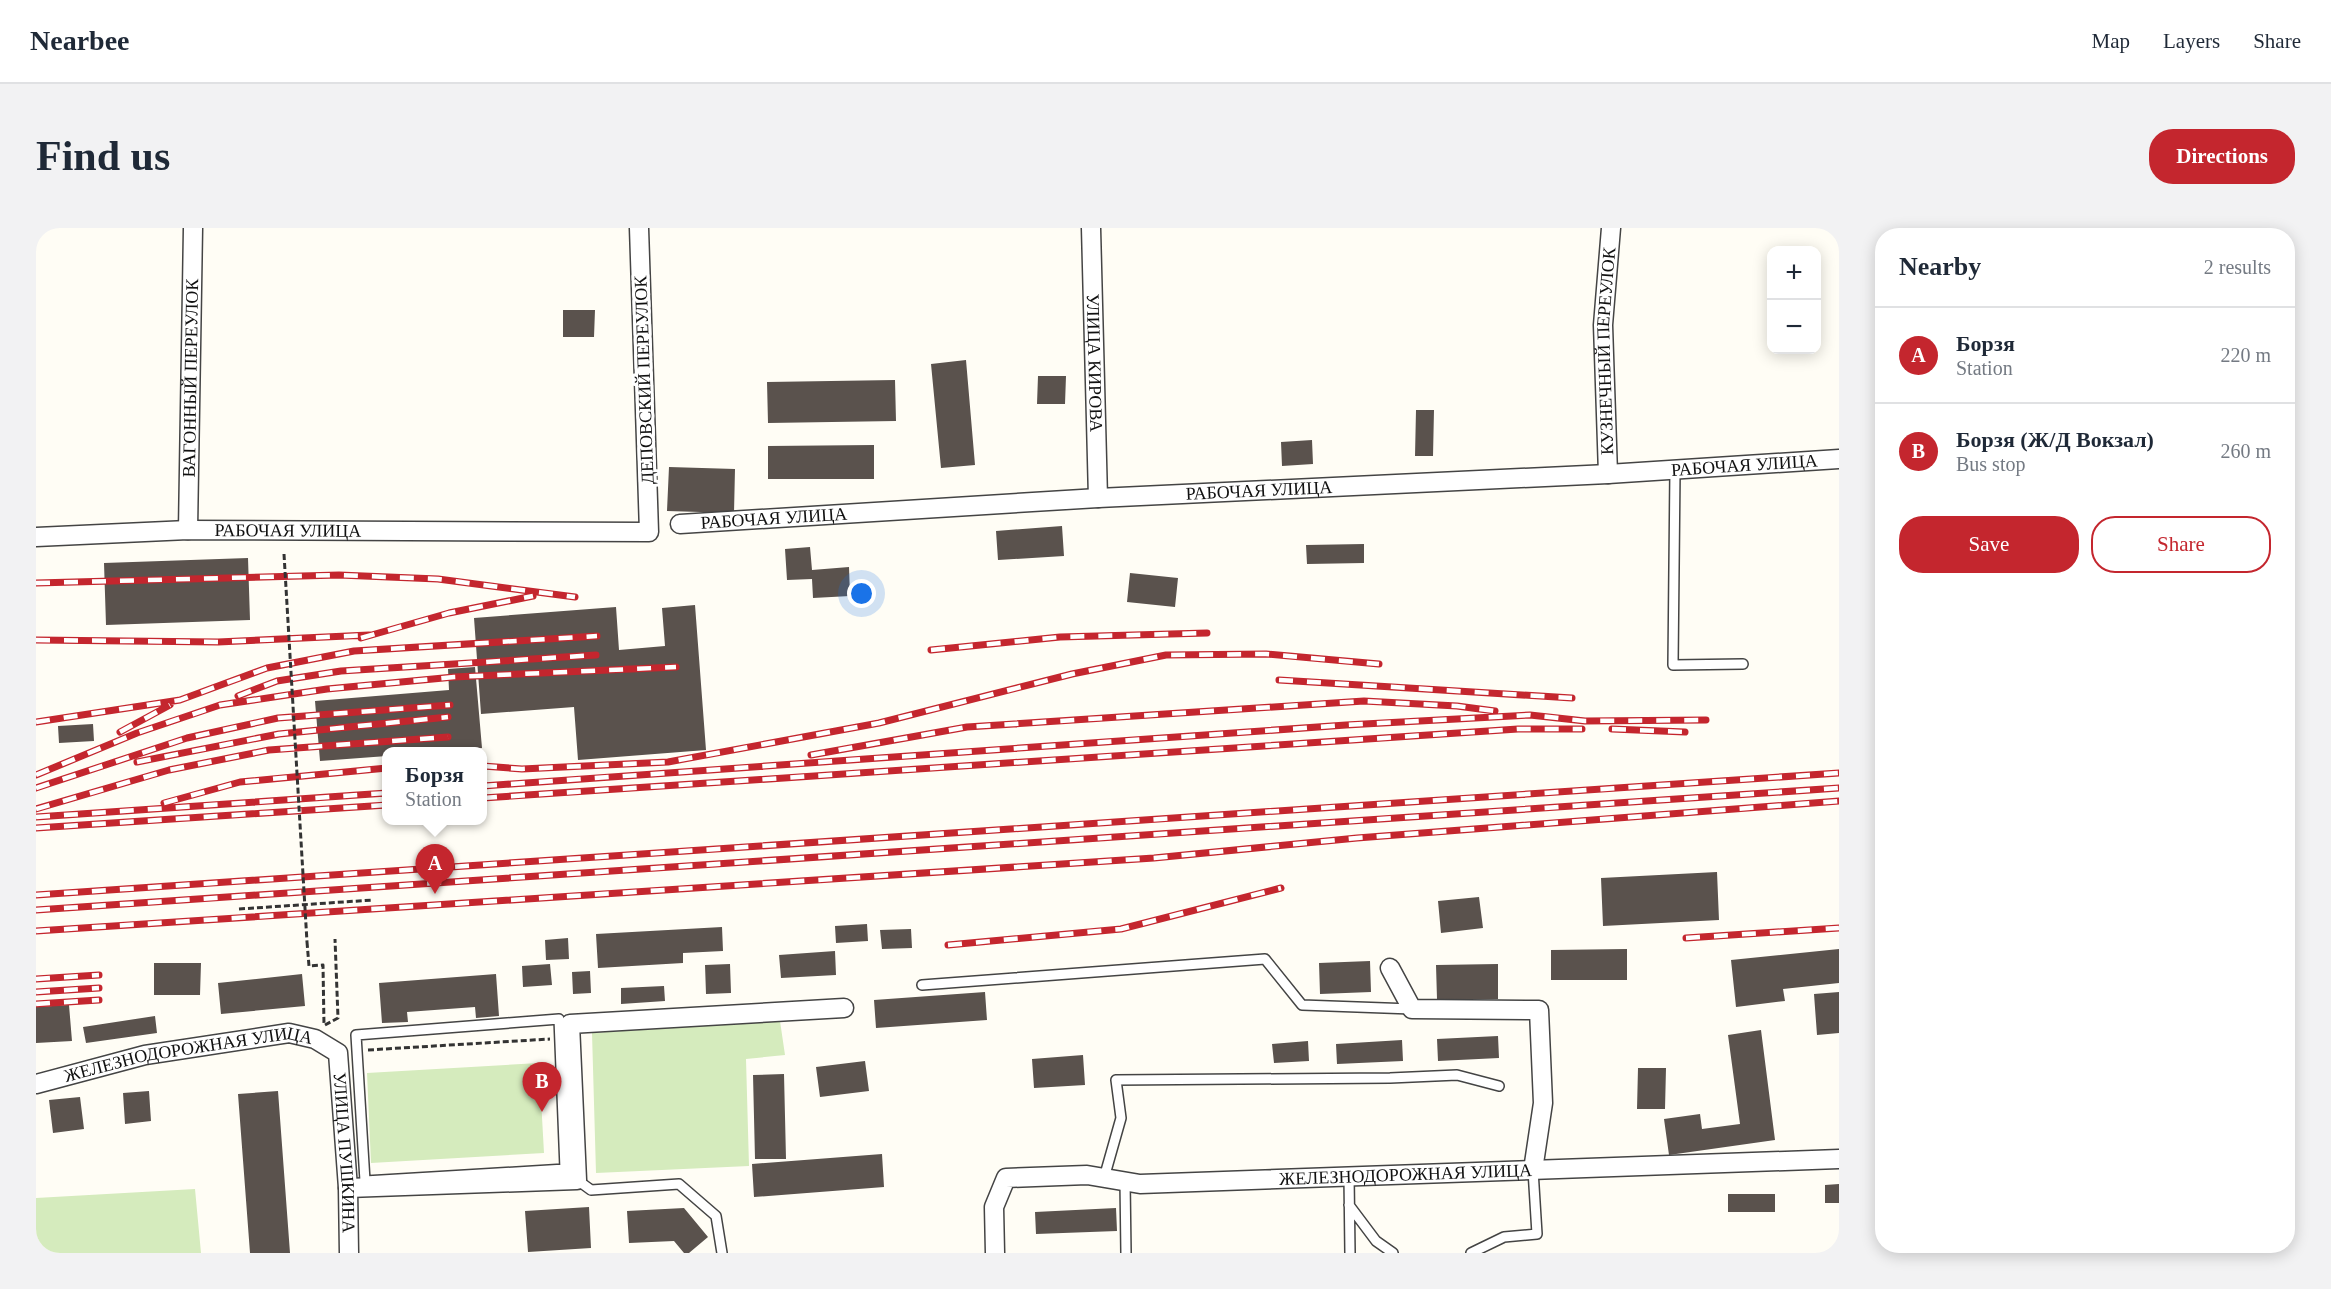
<!DOCTYPE html>
<meta charset="utf-8">
<style>
:root{--surface:#fff;--page:#f2f2f3;--text:#1f2937;--muted:#747a83;--line:#e0e1e3;--accent:#c4262e}
body{margin:0;font-family:Georgia,serif;background:var(--page);color:var(--text)}
.controls{position:absolute;right:18px;top:18px;display:grid;overflow:hidden;border-radius:12px;box-shadow:0 3px 15px #0003}
.controls button{width:54px;height:54px;display:grid;place-items:center;padding:0;border:0;border-bottom:2px solid var(--line);background:var(--surface);color:var(--text);font:30px sans-serif}
.you{position:absolute;left:826px;top:366px;width:21px;height:21px;margin:-15px;border:4px solid #fff;border-radius:50%;background:#1a73e8;box-shadow:0 0 0 9px #1a73e833}
.badge{display:grid;place-items:center;width:39px;height:39px;border-radius:50%;background:var(--accent);color:#fff;font-size:20px;font-weight:700}
.pin{position:absolute;translate:-50% -50px;filter:drop-shadow(0 2px 3px #0008)}
.pin::after{content:'';position:absolute;top:32px;width:21px;height:18px;background:inherit;clip-path:polygon(0 0,100% 0,50% 100%)}
.popup{position:absolute;left:346px;top:519px;width:105px;height:78px;box-sizing:border-box;display:grid;place-content:center;border-radius:12px;background:var(--surface);filter:drop-shadow(0 2px 4px #0005);font-size:20px;white-space:nowrap;color:var(--muted)}
.popup b{font-size:22px;color:var(--text)}
.popup::after{content:'';position:absolute;left:50%;top:100%;margin-left:-12px;border:12px solid transparent;border-top-color:var(--surface)}
.list{margin:0;padding:0;list-style:none}
h2{display:flex;justify-content:space-between;align-items:center;height:78px;margin:0;padding:0 24px;font-size:26px}
h2 small{font-size:20px;font-weight:400;color:var(--muted)}
.list li{display:grid;grid-template-columns:39px 1fr auto;gap:18px;align-items:center;box-sizing:border-box;height:96px;padding:0 24px;border-top:2px solid var(--line)}
.list b{display:block;font-size:22px;white-space:nowrap}
.list p{margin:0;font-size:20px;white-space:nowrap;color:var(--muted)}
.list em{font-size:20px;font-style:normal;color:var(--muted)}
.actions{display:flex;gap:12px;padding:18px 24px}
.actions a{flex:1;padding:14px 0;border:2px solid var(--accent);border-radius:24px;text-align:center;font-size:21px;color:var(--accent)}
.actions .main{background:var(--accent);color:#fff}
.map{position:relative;flex:none;width:1803px;height:1025px;overflow:hidden;border-radius:24px}
header{display:flex;align-items:center;gap:36px;box-sizing:border-box;height:84px;padding:0 30px;background:var(--surface);border-bottom:2px solid var(--line)}
header strong{font-size:28px}
nav{display:flex;gap:33px;margin-inline-start:auto;font-size:21px}
.intro{display:flex;align-items:center;justify-content:space-between;box-sizing:border-box;height:144px;padding:0 36px}
h1{margin:0;font-size:42px}
.button{padding:15px 27px;border-radius:24px;background:var(--accent);color:#fff;font-size:21px;font-weight:700}
main{display:flex;gap:36px;padding:0 36px}
aside{flex:1;background:var(--surface);border-radius:24px;box-shadow:0 3px 15px #0003}
.map>svg:first-child{display:block}
.green{fill:#d5ebbd}
.building{fill:#5a524d}
.lines{fill:none;stroke-linecap:round;stroke-linejoin:round}
.lane-casing{stroke:#444;stroke-width:12}
.street-casing{stroke:#444;stroke-width:21}
.path{stroke:#333;stroke-width:3;stroke-dasharray:6 3;stroke-linecap:butt}
.lane{stroke:#fff;stroke-width:9}
.street{stroke:#fff;stroke-width:18}
.rail-casing{stroke:#c4262e;stroke-width:7}
.rail{stroke:#fff;stroke-width:4.5;stroke-dasharray:14;stroke-linecap:butt}
.path-bridge{stroke:#333;stroke-width:3;stroke-dasharray:6 3;stroke-linecap:butt}
.labels{text-anchor:middle;stroke-width:6;stroke-linejoin:round;paint-order:stroke}
.street-label{font-size:18px;fill:#111;stroke:#fff}
</style>
<header>
<strong>Nearbee</strong>
<nav><a>Map</a><a>Layers</a><a>Share</a></nav>
</header>
<div class="intro"><h1>Find us</h1><a class="button">Directions</a></div>
<main>
<div class="map">
<svg width="1803" height="1025" viewBox="0 0 1803 1025">
<rect width="100%" height="100%" fill="#fffdf5"/>
<path class="green" d="M744,793l5,34 -39,4 3,107 -153,7 -4,-140z
M503,835l5,90 -173,10 -4,-90z
M159,961l6,64h-165v-55z"/>
<path class="building" d="M527,82h32l-1,27h-31z
M930,132l9,105 -34,3 -10,-104z
M1002,148h28l-1,28h-28z
M859,152l1,41 -128,2 -1,-41z
M1380,182h18l-1,46h-18z
M1276,212l1,24 -31,2 -1,-24z
M838,217v34h-106v-33z
M633,239l66,2 -1,44 -67,-2z
M1026,298l2,30 -66,4 -2,-29z
M1328,316v19l-57,1 -1,-19z
M774,319l2,23 37,-3 1,29 -37,2 -1,-19 -25,1 -2,-31z
M212,330l2,62 -144,5 -2,-62z
M1094,345l48,5 -3,29 -48,-5z
M659,377l11,145 -128,10 -4,-53 -93,7 -7,-96 142,-11 3,43 46,-4 -3,-38z
M439,439l7,81 -41,4h-54v4l-67,5 -5,-60 134,-11 -1,-21z
M57,496l1,17 -35,2 -1,-17z
M1681,644l2,48 -116,6 -2,-48z
M1443,669l4,31 -42,5 -3,-32z
M831,696l1,17 -32,2 -1,-17z
M686,699l1,24 -40,2v10l-85,5 -2,-34z
M875,701l1,19 -30,1 -2,-19z
M532,710l1,21 -23,1 -1,-20z
M1591,721v31h-76v-30z
M1803,721v34l-56,6 2,12 -49,6 -5,-47z
M799,723l1,24 -55,3 -2,-23z
M1334,733l1,31 -51,2 -1,-31z
M118,735h47l-1,32h-46z
M514,736l2,21 -29,2 -1,-21z
M694,736l1,29 -25,1 -1,-29z
M1462,736v35h-61l-1,-34z
M554,743l1,22 -18,1 -1,-22z
M266,746l3,32 -84,8 -3,-31z
M460,746l3,42 -23,2 -1,-11 -68,5 1,10 -26,1 -3,-40z
M628,758l1,15 -44,3v-16z
M949,764l2,28 -111,8 -2,-28z
M1803,764v41l-22,2 -3,-41z
M33,777l3,36 -36,2v-36z
M119,788l2,17 -71,10 -3,-16z
M1725,802l14,110 -106,15 -5,-36 36,-5 2,15 38,-5 -12,-89z
M1462,808l1,22 -61,3 -1,-22z
M1366,812l1,21 -66,3 -1,-20z
M1272,813l1,20 -35,2 -2,-19z
M1047,827l2,30 -51,3 -2,-29z
M829,833l4,30 -49,6 -4,-30z
M1602,840h28l-1,41h-28z
M748,846l2,85h-31l-2,-84z
M113,863l2,30 -26,3 -2,-31z
M242,863l12,162h-40l-12,-159z
M44,869l4,32 -31,4 -4,-33z
M846,926l2,33 -130,10 -2,-33z
M1803,956v19h-14v-18z
M1692,966h47v18h-47z
M553,979l2,41 -63,4 -3,-41z
M648,980l24,29 -19,16h-5l-10,-12 -45,2 -2,-32z
M1080,980l1,23 -81,3 -1,-22z"/>
<g class="lines">
<defs>
<path id="lane" d="M1639,242l-2,195 70,-1
M886,757l343,-26 37,46 110,4
M523,791l6,150 -200,12 -9,-146z
M1313,948l1,77
M1068,950l17,-60 -5,-38 274,-2 67,-3 42,11
M540,951l15,11 88,-6 37,32 6,37
M1089,953l1,72
M1313,977l27,36 17,12
M1435,1025l33,-16 33,-3 -4,-64"/>
<g id="street">
<path id="s1" d="M1055,0l7,270"/>
<path id="s2" d="M1572,246l-5,-149 8,-97"/>
<path id="s3" d="M644,296l418,-26 510,-24 231,-15"/>
<path id="s4" d="M152,302l5,-302"/>
<path id="s5" d="M0,309l152,-7 461,2 -10,-304"/>
<path d="M1354,740l22,41 127,1 4,93 -10,67"/>
<path id="s6" d="M0,856l109,-29 144,-22 26,6 23,14 10,135 1,65"/>
<path d="M312,960l229,-8 -7,-156 274,-16"/>
<path id="s7" d="M959,1025l-1,-46 12,-29 81,-3 53,9 699,-25"/>
</g>
</defs>
<use href="#lane" class="lane-casing"/>
<use href="#street" class="street-casing"/>
<path class="path" d="M203,681l134,-9
M271,714l2,24 14,-1 1,60
M289,797l13,-7 -3,-79
M332,822l182,-11"/>
<use href="#lane" class="lane"/>
<use href="#street" class="street"/>
<defs>
<path id="rail" d="M0,355l303,-8 99,4 137,18
M325,410l88,-25 84,-17
M0,412l182,2 151,-7
M895,422l129,-13 147,-4
M1243,452l293,18
M202,468l39,-15 64,-10 255,-16
M0,494l144,-22 87,-32 87,-17 243,-15
M1576,501l73,3
M84,504l50,-27
M775,527l156,-28 397,-26 93,5 38,5
M101,534l142,-28 169,-17
M447,538l39,3 146,-7 211,-39 193,-49 94,-19 100,-1 113,10
M0,547l101,-42 83,-28 107,-16 127,-12 222,-10
M447,558l863,-61 184,-10 55,6 121,-1
M0,560l151,-50 91,-20 172,-13
M447,570l1035,-69h64
M128,575l76,-21 147,-14
M0,581l133,-39 100,-20 179,-13
M0,589l351,-24
M0,600l351,-23
M0,667l1803,-122
M0,682l1803,-122
M0,703l1118,-73 203,-20 482,-37
M1650,710l153,-10
M912,717l173,-16 160,-41
M0,751l63,-4
M0,764l63,-4
M0,776l63,-4"/>
</defs>
<use href="#rail" class="rail-casing"/>
<use href="#rail" class="rail"/>
<path class="path-bridge" d="M248,326l23,388"/>
</g>
<g class="labels">
<g class="street-label">
<text dy="6" stroke="none"><textPath href="#s2" startOffset="123">КУЗНЕЧНЫЙ ПЕРЕУЛОК</textPath></text>
<text dy="6" stroke="none"><textPath href="#s1" startOffset="135">УЛИЦА КИРОВА</textPath></text>
<text dy="6" stroke="none"><textPath href="#s4" startOffset="152">ВАГОННЫЙ ПЕРЕУЛОК</textPath></text>
<text transform="translate(608 152) rotate(-92)" y="6">ДЕПОВСКИЙ ПЕРЕУЛОК</text>
<text dy="6" stroke="none"><textPath href="#s3" startOffset="1066">РАБОЧАЯ УЛИЦА</textPath></text>
<text dy="6" stroke="none"><textPath href="#s3" startOffset="580">РАБОЧАЯ УЛИЦА</textPath></text>
<text dy="6" stroke="none"><textPath href="#s3" startOffset="94">РАБОЧАЯ УЛИЦА</textPath></text>
<text dy="6" stroke="none"><textPath href="#s5" startOffset="252">РАБОЧАЯ УЛИЦА</textPath></text>
<text dy="6" stroke="none"><textPath href="#s6" startOffset="156">ЖЕЛЕЗНОДОРОЖНАЯ УЛИЦА</textPath></text>
<text dy="6" stroke="none"><textPath href="#s6" startOffset="412">УЛИЦА ПУШКИНА</textPath></text>
<text dy="6" stroke="none"><textPath href="#s7" startOffset="478">ЖЕЛЕЗНОДОРОЖНАЯ УЛИЦА</textPath></text>
</g>
</g>
</svg>
<div class="controls">
<button>+</button>
<button>−</button>
</div>
<div class="you"></div>
<div class="pin badge" style="left:399px;top:666px">A</div>
<div class="popup"><b>Борзя</b>Station</div>
<div class="pin badge" style="left:506px;top:884px">B</div>
</div>
<aside>
<h2>Nearby<small>2 results</small></h2>
<ul class="list">
<li><span class="badge">A</span><div><b>Борзя</b><p>Station</p></div><em>220 m</em></li>
<li><span class="badge">B</span><div><b>Борзя (Ж/Д Вокзал)</b><p>Bus stop</p></div><em>260 m</em></li>
</ul>
<div class="actions"><a class="main">Save</a><a>Share</a></div>
</aside>
</main>
